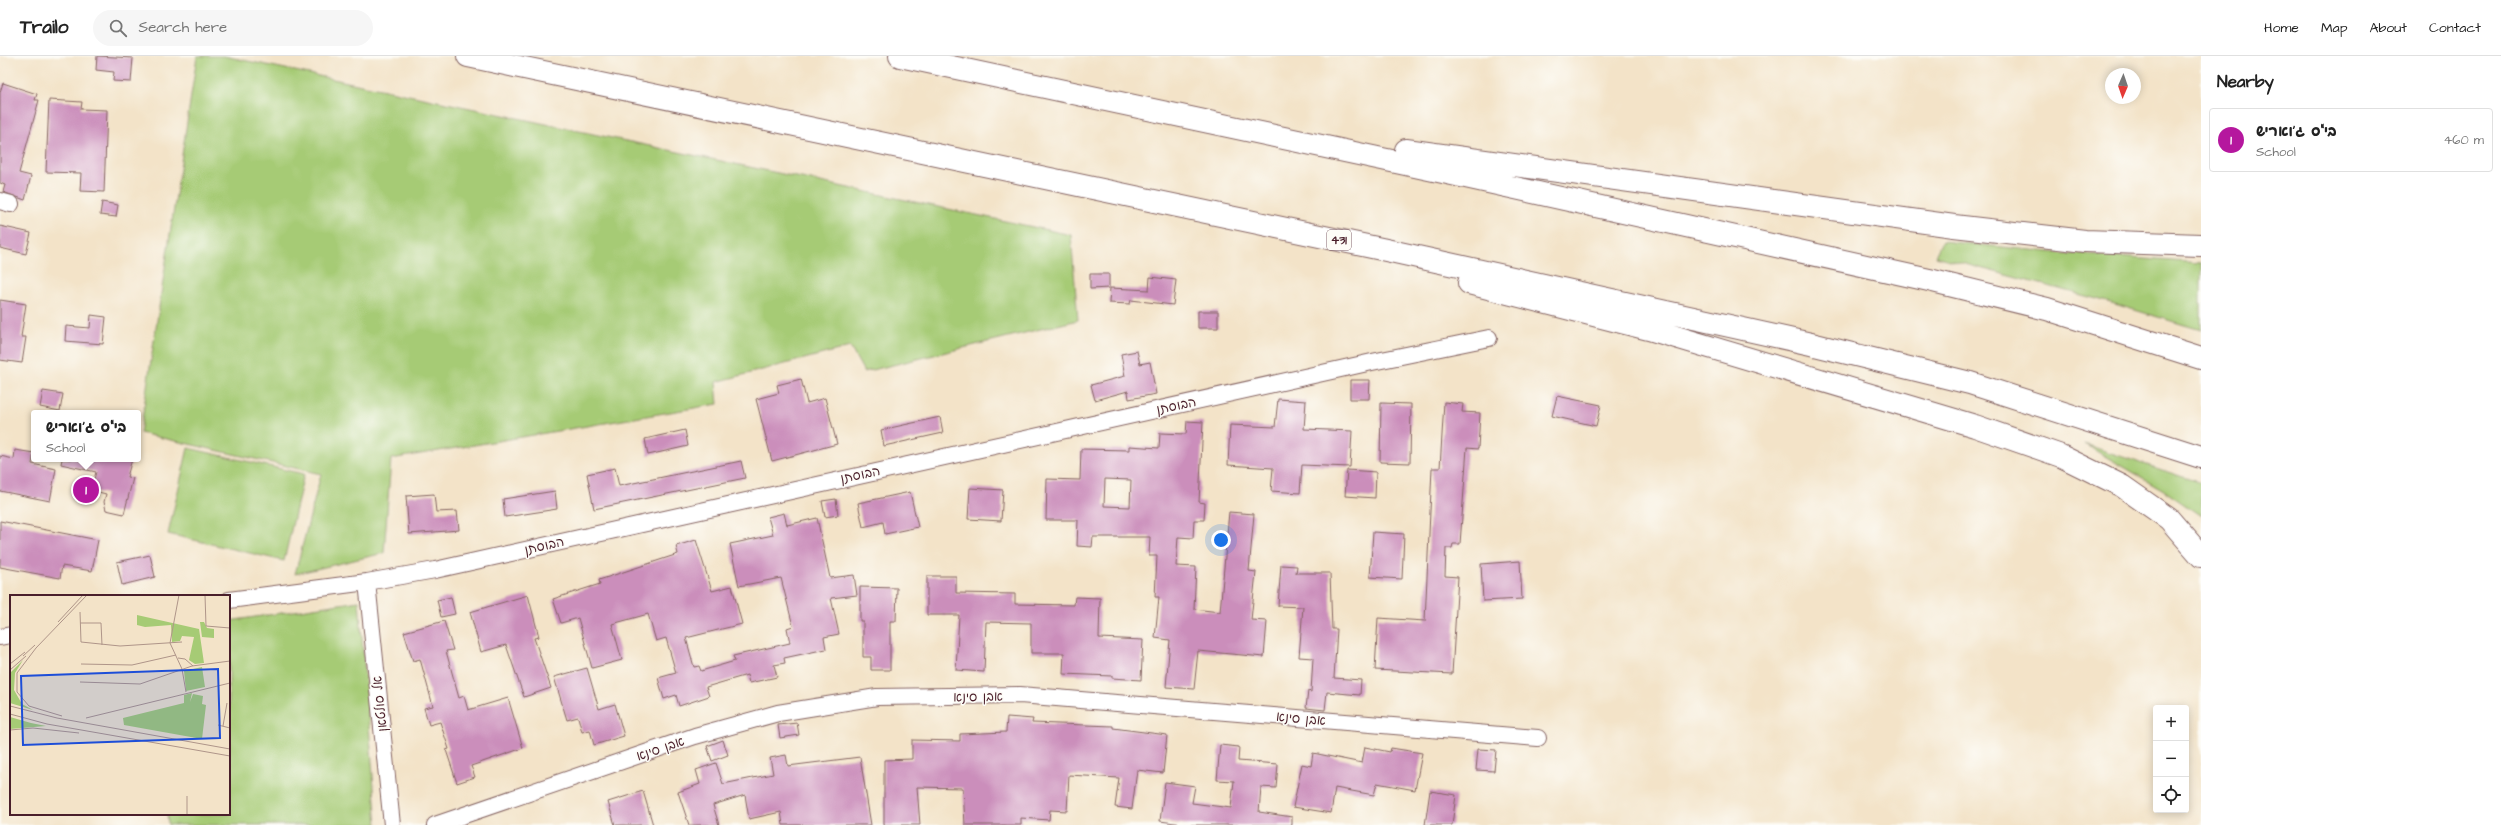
<!DOCTYPE html>
<meta charset="utf-8">
<style>
:root{--surface:#fff;--page:#f6f6f6;--text:#222;--muted:#767676;--line:#e0e0e0;--accent:#b5179e}
body{margin:0;font-family:"Architects Daughter","Playpen Sans Hebrew",sans-serif;background:var(--page);color:var(--text)}
.controls{position:absolute;right:12px;bottom:12px;display:grid;overflow:hidden;border-radius:4px;box-shadow:0 2px 10px #0003}
.controls button{width:36px;height:36px;display:grid;place-items:center;padding:0;border:0;border-bottom:1px solid var(--line);background:var(--surface);color:var(--text);font:20px sans-serif}
.compass{position:absolute;left:2105px;top:12px;width:36px;height:36px;border-radius:50%;background:var(--surface);box-shadow:0 2px 10px #0003;rotate:182deg}
.you{position:absolute;left:1221px;top:484px;width:14px;height:14px;margin:-10px;border:3px solid #fff;border-radius:50%;background:#1a73e8;box-shadow:0 0 0 6px #1a73e833}
.badge{display:grid;place-items:center;width:26px;height:26px;border-radius:50%;background:var(--accent);color:#fff;font-size:13px;font-weight:700}
.pin{position:absolute;translate:-50% -50%;border:2px solid #fff;box-shadow:0 1px 4px #0006}
.popup{position:absolute;left:31px;top:354px;width:110px;height:52px;box-sizing:border-box;display:grid;place-content:center;border-radius:4px;background:var(--surface);filter:drop-shadow(0 1px 3px #0005);font-size:13px;white-space:nowrap;color:var(--muted)}
.popup b{font-size:15px;color:var(--text)}
.popup::after{content:'';position:absolute;left:50%;top:100%;margin-left:-8px;border:8px solid transparent;border-top-color:var(--surface)}
.list{margin:0;padding:0;list-style:none}
h2{display:flex;justify-content:space-between;align-items:center;height:52px;margin:0;padding:0 16px;font-size:17px}
h2 small{font-size:13px;font-weight:400;color:var(--muted)}
.list li{display:grid;grid-template-columns:26px 1fr auto;gap:12px;align-items:center;box-sizing:border-box;height:64px;margin:0 8px 8px;padding:0 8px;border:1px solid var(--line);border-radius:4px}
.list b{display:block;font-size:15px;white-space:nowrap}
.list p{margin:0;font-size:13px;white-space:nowrap;color:var(--muted)}
.list em{font-size:13px;font-style:normal;color:var(--muted)}
.icon{flex:none;width:22px;height:22px;fill:none;stroke:currentColor;stroke-width:2;stroke-linecap:round;stroke-linejoin:round}
.map{position:relative;flex:none;width:2201px;height:769px;overflow:hidden}
header{display:flex;align-items:center;gap:24px;box-sizing:border-box;height:56px;padding:0 20px;background:var(--surface);border-bottom:1px solid var(--line)}
header strong{font-size:19px}
nav{display:flex;gap:22px;margin-inline-start:auto;font-size:14px}
.search{width:280px;height:36px;background:var(--page);display:flex;align-items:center;gap:10px;box-sizing:border-box;padding:0 14px;border-radius:22px;color:var(--muted);font-size:15px}
main{display:flex}
aside{flex:1;background:var(--surface)}
.map>svg:first-child{display:block}
.green{fill:#a6cb75;stroke:#787550}
.building{fill:#cb8ebb;fill-rule:evenodd}
.lines{fill:none;stroke-linecap:round;stroke-linejoin:round}
.street-casing{stroke:#856462;stroke-width:18}
.highway-casing{stroke:#856462;stroke-width:24}
.street{stroke:#fff;stroke-width:16}
.highway{stroke:#fff;stroke-width:22}
.labels{text-anchor:middle;stroke-width:3;stroke-linejoin:round;paint-order:stroke}
.shield{fill:#fdfcf7;stroke:#806168;stroke-width:1}
.shield-label{font-size:12px;font-weight:bold;fill:#4a1f2b}
.street-label{font-size:13px;fill:#4a1f2b;stroke:#fdfcf7}
.inset-road{fill:none;stroke:#af9589;stroke-width:1}
.view{fill:#1d4ed8;fill-opacity:0.15;stroke:#1d4ed8;stroke-width:2}
.inset-edge{fill:none;stroke:#4a1f2b;stroke-width:2}
</style>
<header>
<strong>Trailo</strong>
<div class="search"><svg class="icon" aria-label="search" viewBox="0 0 24 24"><circle cx="10" cy="10" r="6"/><path d="M15 15l6 6"/></svg>Search here</div>
<nav><a>Home</a><a>Map</a><a>About</a><a>Contact</a></nav>
</header>
<main>
<div class="map">
<svg width="2201" height="769" viewBox="0 0 2201 769">
<rect width="100%" height="100%" fill="#fdfcf7"/>
<filter id="ink" filterUnits="userSpaceOnUse"><feTurbulence type="fractalNoise" baseFrequency=".025" numOctaves="2"/><feDisplacementMap in="SourceGraphic" scale="8" xChannelSelector="R" yChannelSelector="G"/><feConvolveMatrix kernelMatrix="1 2 1 2 8 2 1 2 1" color-interpolation-filters="sRGB"/></filter>
<filter id="wash" filterUnits="userSpaceOnUse"><feTurbulence type="fractalNoise" baseFrequency=".012" numOctaves="4" result="noise"/><feDisplacementMap in="SourceGraphic" scale="16" xChannelSelector="R" yChannelSelector="G"/><feGaussianBlur stdDeviation="0.9" result="paint"/><feColorMatrix in="noise" values="0 0 0 0 0 0 0 0 0 0 0 0 0 0 0 0 0 1.4 0 .05"/><feComposite in="paint" operator="in"/></filter>
<g filter="url(#wash)">
<rect width="100%" height="100%" fill="#f3e3c8"/>
<path class="green" d="M197,0h27l847,179 7,85 -214,52 -14,-25 -134,35 2,22 -327,55 -7,94 -89,21 26,-100 -181,-41z
M1942,185l118,12 141,10v67l-93,-28 -173,-46z
M2084,388l117,39v33l-39,-27z
M188,392l116,26 -20,87 -116,-27z
M359,545l18,224h-209l-1,-11h62v-193z"/>
<g id="blocks">
<path class="building" d="M97,0l36,2 -2,24 -18,-1 1,-9 -18,-2z
M3,27l34,11 -2,6h4l-20,73 12,3 -6,24 -22,-8 2,-7 -5,-2v-91z
M49,44l33,2 -1,7 26,1 -3,82 -24,-1 1,-18 -35,-1z
M102,146l16,3 -2,12 -16,-2z
M0,170l31,7 -5,21 -26,-6z
M1090,218h19v14l-19,1z
M1150,221l26,3 -3,25 -42,-5 -1,4 -21,-1 1,-15 39,2z
M0,244l26,4 -5,33h5l-4,26 -22,-3z
M1198,255h20v17h-20z
M91,259l15,2 -3,27 -38,-3 1,-15 24,2z
M1137,295l3,13 10,-2 6,32 -27,5 -1,-8 -33,9 -4,-15 34,-9 -4,-22z
M801,323l6,24 18,-5 12,46 -65,17 -16,-62 23,-6 -2,-8z
M1350,324h20l-1,19h-19z
M43,335l20,3 -3,17 -20,-4z
M1557,340l44,9 -5,21 -44,-10z
M1278,343l28,2 -2,28 48,2 -2,36 -48,-2 -2,28 -29,-2 2,-23 -45,-3 2,-40 45,2z
M1444,346l19,2 -1,8 18,1 -2,36 -11,-1 -7,96h-7l-1,4h-6l-1,28 13,1 -6,97 -77,-4 3,-52 47,3 7,-153h8z
M1381,347l30,1 -1,59 -30,-1z
M940,361l3,16 -59,13 -3,-16z
M1187,365l16,1 -4,80 6,1 -1,17h-10l-1,18 -15,-1 -2,29 20,1 -2,42 26,3 9,-100 25,2 -5,57 7,1 -5,48 16,1 -3,36 -66,-6 -4,38 -28,-2 4,-47 -15,-2 4,-41h-4l2,-41h-8l1,-19h-57l-1,10 -15,-1 1,-26h-32l1,-41 33,1 1,-31 48,1v-4l30,2 1,-15 26,1zM1105,423l26,1 -1,27 -26,-1z
M685,374l3,16 -40,9 -3,-16z
M15,394l19,3 -2,11 24,5 -6,32 -50,-10v-35l14,3z
M62,403h70l-5,18 6,1 -9,36 -18,-4 -2,-8 2,-8 -15,-4 5,-18 -35,-8z
M741,405l4,17 -151,31 -7,-35 28,-6 4,18z
M1347,414l29,2 -1,26 -30,-2z
M970,432l33,2 -2,31 -33,-2z
M555,435l2,18 -52,8 -2,-18z
M910,436l8,35 -33,7 -2,-12 -20,5 -5,-24z
M434,438l2,18 21,-1 2,19 -50,4 -3,-38z
M836,443l2,16 -13,2 -3,-16z
M784,457l3,12 30,-7 13,60 24,-3 3,20 -26,3 8,36 -15,3 2,12 -42,9 1,5 -11,2 3,12 -28,6 -2,-8 -41,12 3,9 -30,10 -3,-11 -12,4 -6,-21 18,-5 -10,-35 -10,3 -8,-27 -36,10 10,36 -30,8 -14,-50 -17,5 -8,-24 47,-15 -1,-4 79,-26 -2,-8 20,-6 16,51 20,-5 10,38 -56,14 8,29 5,-1 2,5 34,-10 -2,-5 57,-13 -3,-15 6,-2 -12,-48 -42,8 -9,-42 43,-9 -5,-18z
M0,465l98,19 -6,31 -30,-5 -2,12 -60,-11z
M1373,476l31,2 -2,45 -32,-2z
M150,499l5,22 -33,8 -5,-23z
M1520,505l2,38 -39,2 -2,-37z
M1281,509l16,1 -1,7h34l2,56h5l-3,49 27,2 -1,15 -33,-3 -2,18 -19,-2 2,-17 3,1 2,-34 -14,-1 4,-50 -25,-1z
M927,520h29v17l59,1v10l59,1 1,-8 25,1 -1,40 44,2 -2,40 -29,-2v-2l-49,-2 1,-21h-33v-30l-45,-1 -2,50 -28,-2 3,-55h-32z
M860,531l37,1 -1,33h-6v49h-19v-13h-8v-36h-3z
M528,539l11,42 -5,1 17,50 -27,9 -18,-52 -25,7 -11,-40z
M451,541l4,17 -14,3 -4,-17z
M444,565l9,29 -7,1 13,47 5,-2 4,14 40,-12 15,50 -52,18 4,11 -18,6 -11,-33 3,-1 -9,-27 -11,3 -5,-17 9,-2 -13,-47 -7,2 -9,-29z
M587,612l12,41 16,-5 9,32 -30,9 -4,-15 -8,2 -4,-15 -11,3 -13,-43z
M1007,661l26,2 -1,4 81,3v2l54,7 -4,38 -26,-3 -5,39 -17,-2 4,-29 -50,-3 -2,36 -17,-1 -1,10 -28,-2v7h-56l-2,-37 -46,-1 3,38h-36v-65l28,-1v-19l48,1v-7l46,-2z
M797,667l2,12 -19,3 -2,-13z
M723,684l5,15 -16,6 -5,-15z
M1220,689l19,2 -1,14 40,3 -2,24 -15,-1 -2,25 33,5v8h-102l-30,-4 5,-39 30,4 -3,17 39,5 3,-27 -17,-1z
M1365,691l25,5 1,-4 31,5 -7,37 -38,-7 -3,12 -39,-7 -4,25 -38,-6 9,-43 9,2 2,-13 49,10z
M1478,693l18,1 -2,21 -18,-1z
M786,699l2,11 72,-9 11,68h-88l-2,-13 -32,7 -4,-24 -32,10 6,20h-30l-11,-33 22,-8 -4,-14 20,-7 7,21 50,-10 -3,-16z
M643,735l10,34h-38l-7,-23z
M1430,735l26,4 -4,30h-27z"/>
</g>
</g>
<g filter="url(#ink)">
<use href="#blocks" fill-opacity="0" stroke="#856462" stroke-width="1"/>
<g class="lines">
<defs>
<path id="street" d="M0,145l11,3
M367,526l25,243
M229,544l138,-18 68,-12 937,-208 117,-24
M0,581l11,-2
M435,769l260,-89 83,-23 99,-16 143,-2 518,43"/>
<path id="highway" d="M468,0l918,194 425,94 159,39 231,74
M900,0l543,116 486,108 118,29 154,49
M1406,94l548,76 131,15 116,4
M1469,227l180,46 326,97 86,30 61,30 47,33 32,37"/>
</defs>
<use href="#street" class="street-casing"/>
<use href="#highway" class="highway-casing"/>
<use href="#street" class="street"/>
<use href="#highway" class="highway"/>
</g>
</g>
<g class="labels">
<rect class="shield" x="1327" y="174" width="24" height="20" rx="3"/>
<g class="shield-label">
<text x="1339" y="188">431</text>
</g>
<g class="street-label">
<text transform="translate(1176 349) rotate(-12)" y="5">הבוסתן</text>
<text transform="translate(860 418) rotate(-12)" y="5">הבוסתן</text>
<text transform="translate(544 489) rotate(-13)" y="5">הבוסתן</text>
<text transform="translate(978 640) rotate(-1)" y="5">אבן סינא</text>
<text transform="translate(379 648) rotate(-96)" y="5">אל סולטאן</text>
<text transform="translate(1301 662) rotate(5)" y="5">אבן סינא</text>
<text transform="translate(660 692) rotate(-19)" y="5">אבן סינא</text>
</g>
</g>
<g transform="translate(10 539)">
<rect width="220" height="220" fill="#f3e3c8"/>
<path d="M127,20l62,14 5,34 -9,1 -6,-4 5,-23 -12,-1 -2,5 -8,1 -1,-17 -26,2 -8,-2zM190,27h4l3,6 7,1v9l-12,-1zM13,65l-8,13 -1,17 8,14 11,6 -23,-7v-30zM192,72l3,20 -19,4 -2,-20zM182,98l-2,9 3,-8 10,2 -1,8 4,1 -4,34 -78,-14 -1,-7 61,-15v-8zM0,122l21,6 15,3 -36,3z" fill="#a6cb75"/>
<path class="inset-road" d="M169,0l-9,48 12,26 4,23M195,0l1,31 24,2M70,17l1,30 39,4 62,-4M48,27l25,-27M70,28h21l1,22M26,53l51,-53M26,53l-19,25v19l12,14 33,10M13,61l12,-11M168,63l7,1 8,7M0,69l15,-12M71,69l51,1 44,-10M0,75l16,-14M70,87l60,2 52,-18 38,-5M0,111l47,12 173,31M0,119l37,10 183,32M76,123l144,-35M208,130l12,3M213,131l4,-23M0,135l23,-2 46,5M177,220v-19"/>
<path class="view" d="M208,74l2,69 -197,7 -2,-69z"/>
<rect width="220" height="220" class="inset-edge"/>
</g>
</svg>
<div class="controls">
<button>+</button>
<button>−</button>
<button><svg class="icon" aria-label="locate" viewBox="0 0 24 24"><circle cx="12" cy="12" r="6"/><path d="M12 2v4M12 18v4M2 12h4M18 12h4"/></svg></button>
</div>
<svg class="compass" viewBox="-18 -18 36 36"><path d="M0-13l5 13h-10z" fill="#e53935"/><path d="M0 13l5-13h-10z" fill="#767676"/></svg>
<div class="you"></div>
<div class="pin badge" style="left:86px;top:434px">1</div>
<div class="popup"><b>בי&quot;ס ג'ואריש</b>School</div>
</div>
<aside>
<h2>Nearby<small></small></h2>
<ul class="list">
<li><span class="badge">1</span><div><b>בי&quot;ס ג'ואריש</b><p>School</p></div><em>460 m</em></li>
</ul>
</aside>
</main>
